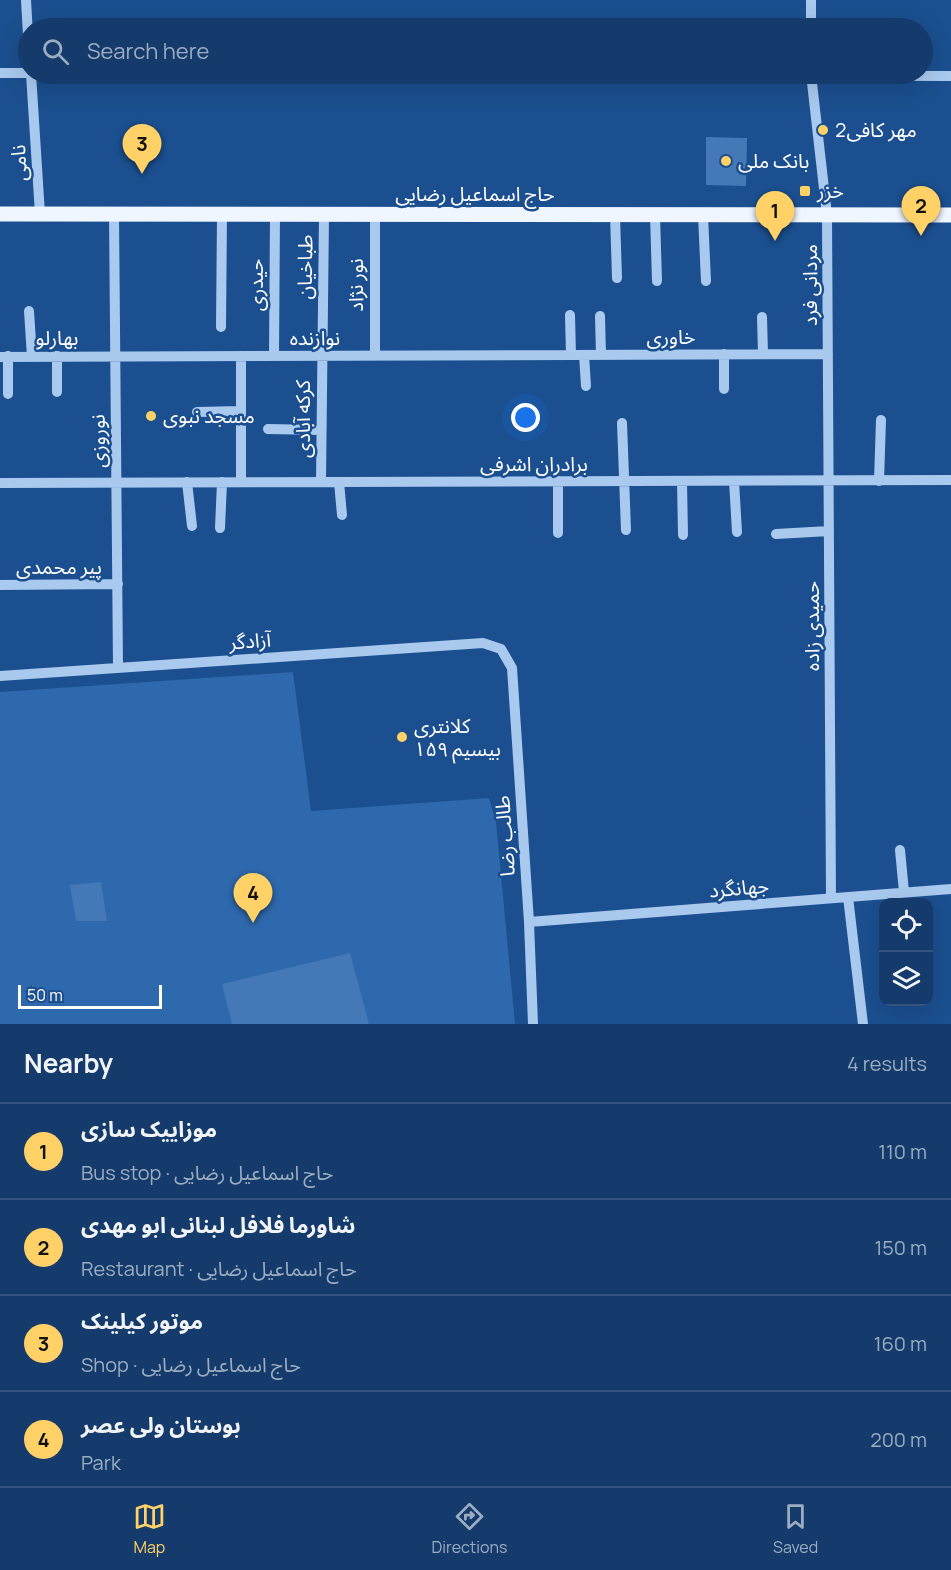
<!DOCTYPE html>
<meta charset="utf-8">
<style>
:root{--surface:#143b6b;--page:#214673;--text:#f1f3f6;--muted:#9dadc1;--line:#33557e;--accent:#ffd166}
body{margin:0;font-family:Manrope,"Noto Sans Arabic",sans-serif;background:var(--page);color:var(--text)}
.controls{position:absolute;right:18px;bottom:18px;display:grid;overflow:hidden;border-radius:12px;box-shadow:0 6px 24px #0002}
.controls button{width:54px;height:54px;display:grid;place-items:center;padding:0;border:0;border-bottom:2px solid var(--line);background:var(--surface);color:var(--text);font:30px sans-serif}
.scale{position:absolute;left:18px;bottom:15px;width:144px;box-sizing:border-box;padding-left:6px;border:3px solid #fff;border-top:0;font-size:16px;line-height:21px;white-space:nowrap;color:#fff;-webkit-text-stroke:4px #1b4f8f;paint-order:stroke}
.you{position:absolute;left:526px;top:418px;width:21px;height:21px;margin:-15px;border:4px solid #fff;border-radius:50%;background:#1a73e8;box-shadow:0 0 0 9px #1a73e833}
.badge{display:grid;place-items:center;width:39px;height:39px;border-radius:50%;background:var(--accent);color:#111;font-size:20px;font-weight:700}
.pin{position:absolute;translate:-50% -50px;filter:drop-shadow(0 2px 3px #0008)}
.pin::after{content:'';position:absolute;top:32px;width:21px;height:18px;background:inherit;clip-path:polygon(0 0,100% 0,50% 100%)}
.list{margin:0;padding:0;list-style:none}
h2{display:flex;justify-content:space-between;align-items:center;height:78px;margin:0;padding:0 24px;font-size:26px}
h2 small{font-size:20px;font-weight:400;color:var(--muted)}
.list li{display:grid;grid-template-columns:39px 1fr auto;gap:18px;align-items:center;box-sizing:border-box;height:96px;padding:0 24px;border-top:2px solid var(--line)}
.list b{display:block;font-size:22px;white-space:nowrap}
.list p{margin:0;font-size:20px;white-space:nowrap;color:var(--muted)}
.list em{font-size:20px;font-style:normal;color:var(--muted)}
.icon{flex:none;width:33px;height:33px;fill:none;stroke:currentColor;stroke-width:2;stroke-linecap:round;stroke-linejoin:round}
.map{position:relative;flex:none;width:951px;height:1024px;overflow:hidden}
.search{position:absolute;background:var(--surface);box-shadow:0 6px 24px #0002;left:18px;right:18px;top:18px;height:66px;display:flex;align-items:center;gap:15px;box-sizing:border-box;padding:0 21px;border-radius:33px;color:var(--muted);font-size:22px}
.sheet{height:462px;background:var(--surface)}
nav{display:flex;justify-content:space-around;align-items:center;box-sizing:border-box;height:84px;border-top:2px solid var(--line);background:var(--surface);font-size:16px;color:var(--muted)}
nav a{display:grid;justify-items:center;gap:3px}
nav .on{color:var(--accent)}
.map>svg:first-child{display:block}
.green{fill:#2e69ad}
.building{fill:#4478b7}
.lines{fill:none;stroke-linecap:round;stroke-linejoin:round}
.minor{stroke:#a9c9ee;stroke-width:10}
.major{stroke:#f0f6ff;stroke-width:15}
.poi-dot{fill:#ffd166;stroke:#1b4f8f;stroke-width:2}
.labels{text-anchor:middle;stroke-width:5;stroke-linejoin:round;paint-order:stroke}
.poi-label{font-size:20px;fill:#fff;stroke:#1b4f8f;text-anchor:start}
.street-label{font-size:20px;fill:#fff;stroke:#1b4f8f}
</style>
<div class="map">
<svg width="951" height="1024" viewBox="0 0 951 1024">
<rect width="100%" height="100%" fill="#1b4f8f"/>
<path class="green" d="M293,672l18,139 178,-13 7,24 19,202h-515v-332z"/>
<path class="building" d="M706,137l41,1 -1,48 -40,-1z
M101,882l6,39h-31l-6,-36z
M350,953l19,71h-137l-10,-40z"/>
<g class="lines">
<path class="minor" d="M26,0l2,35
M811,28v-28
M0,73h28
M31,74l9,140
M214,74l737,2
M811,74l16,141 4,683
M114,214l4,454
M615,215l2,63
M655,215l2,66
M703,215l3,66
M29,311l3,46
M570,315l1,40
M600,316l1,39
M762,317l1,37
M221,327l1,-113
M724,354v35
M375,355v-140
M584,355l2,31
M57,356v36
M241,356v126
M274,356l1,-142
M0,357l828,-3
M8,394v-38
M197,412l43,-1
M622,423l4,107
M268,429l53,1
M682,481l1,54
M734,481l3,51
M879,481l2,-61
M187,482l5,44
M321,482l3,-267
M339,482l3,33
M0,483l951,-3
M220,528l2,-46
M558,533v-52
M776,534l53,-3
M0,585l118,-1
M0,676l483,-33 18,6 11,19 17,254 4,102
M900,850l4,42
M848,897l15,127
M529,922l422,-33"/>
<path class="major" d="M0,214l951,1"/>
</g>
<g class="poi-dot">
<circle cx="823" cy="130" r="6"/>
<circle cx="726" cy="161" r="6"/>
<rect x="799" y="185" width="12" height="12" rx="3"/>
<circle cx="151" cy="416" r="6"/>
<circle cx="402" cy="737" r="6"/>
</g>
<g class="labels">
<g class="poi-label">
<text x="835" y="137">2مهر کافی</text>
<text x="738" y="168">بانک ملی</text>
<text x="817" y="198">خزر</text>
<text x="163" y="423">مسجد نبوی</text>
<text x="414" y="733">کلانتری<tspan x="414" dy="23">۱۵۹ بیسیم</tspan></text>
</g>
<g class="street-label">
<text transform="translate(19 163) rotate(-93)" y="7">نامی</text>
<text x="475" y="201">حاج اسماعیل رضایی</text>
<text transform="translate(305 267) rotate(-89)" y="7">طباخیان</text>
<text transform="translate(256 285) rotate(-90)" y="7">حیدری</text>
<text transform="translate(356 285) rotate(-90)" y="7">نور نژاد</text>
<text transform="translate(810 285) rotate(-90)" y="7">مردانی فرد</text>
<text x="671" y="344">خاوری</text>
<text x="57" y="345">بهارلو</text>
<text x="315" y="345">نوازنده</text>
<text transform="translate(303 419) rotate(-90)" y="7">کرکه آبادی</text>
<text transform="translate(98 441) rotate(-91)" y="7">نوروزی</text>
<text x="534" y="471">برادران اشرفی</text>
<text x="59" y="574">پیر محمدی</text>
<text transform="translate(812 626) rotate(-90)" y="7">حمیدی زاده</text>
<text transform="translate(250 641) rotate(-4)" y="7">آزادگر</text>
<text transform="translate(505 836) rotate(-94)" y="7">طالب رضا</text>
<text transform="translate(739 888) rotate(-5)" y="7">جهانگرد</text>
</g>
</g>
</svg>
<div class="controls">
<button><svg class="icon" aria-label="locate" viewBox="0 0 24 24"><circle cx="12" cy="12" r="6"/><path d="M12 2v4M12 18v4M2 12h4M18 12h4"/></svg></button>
<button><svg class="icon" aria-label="layers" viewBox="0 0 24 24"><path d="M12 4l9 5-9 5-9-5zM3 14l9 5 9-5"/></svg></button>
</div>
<div class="scale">50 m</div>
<div class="you"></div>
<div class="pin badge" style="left:775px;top:241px">1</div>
<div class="pin badge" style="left:921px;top:236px">2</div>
<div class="pin badge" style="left:142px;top:174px">3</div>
<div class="pin badge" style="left:253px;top:923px">4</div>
<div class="search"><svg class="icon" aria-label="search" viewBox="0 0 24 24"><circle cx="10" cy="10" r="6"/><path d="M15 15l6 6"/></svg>Search here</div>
</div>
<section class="sheet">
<h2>Nearby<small>4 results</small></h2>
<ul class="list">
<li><span class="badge">1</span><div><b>موزاییک سازی</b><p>Bus stop · حاج اسماعیل رضایی</p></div><em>110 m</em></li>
<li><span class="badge">2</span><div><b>شاورما فلافل لبنانی ابو مهدی</b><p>Restaurant · حاج اسماعیل رضایی</p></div><em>150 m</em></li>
<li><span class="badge">3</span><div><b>موتور کیلینک</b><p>Shop · حاج اسماعیل رضایی</p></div><em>160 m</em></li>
<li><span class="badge">4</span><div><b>بوستان ولی عصر</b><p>Park</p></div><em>200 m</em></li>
</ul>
</section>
<nav>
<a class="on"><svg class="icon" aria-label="map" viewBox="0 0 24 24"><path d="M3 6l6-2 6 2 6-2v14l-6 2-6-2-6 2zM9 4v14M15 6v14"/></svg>Map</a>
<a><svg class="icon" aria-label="directions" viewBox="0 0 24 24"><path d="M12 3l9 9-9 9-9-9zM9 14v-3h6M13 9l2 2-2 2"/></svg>Directions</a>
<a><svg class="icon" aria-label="saved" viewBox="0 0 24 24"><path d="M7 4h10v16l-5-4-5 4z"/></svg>Saved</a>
</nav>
